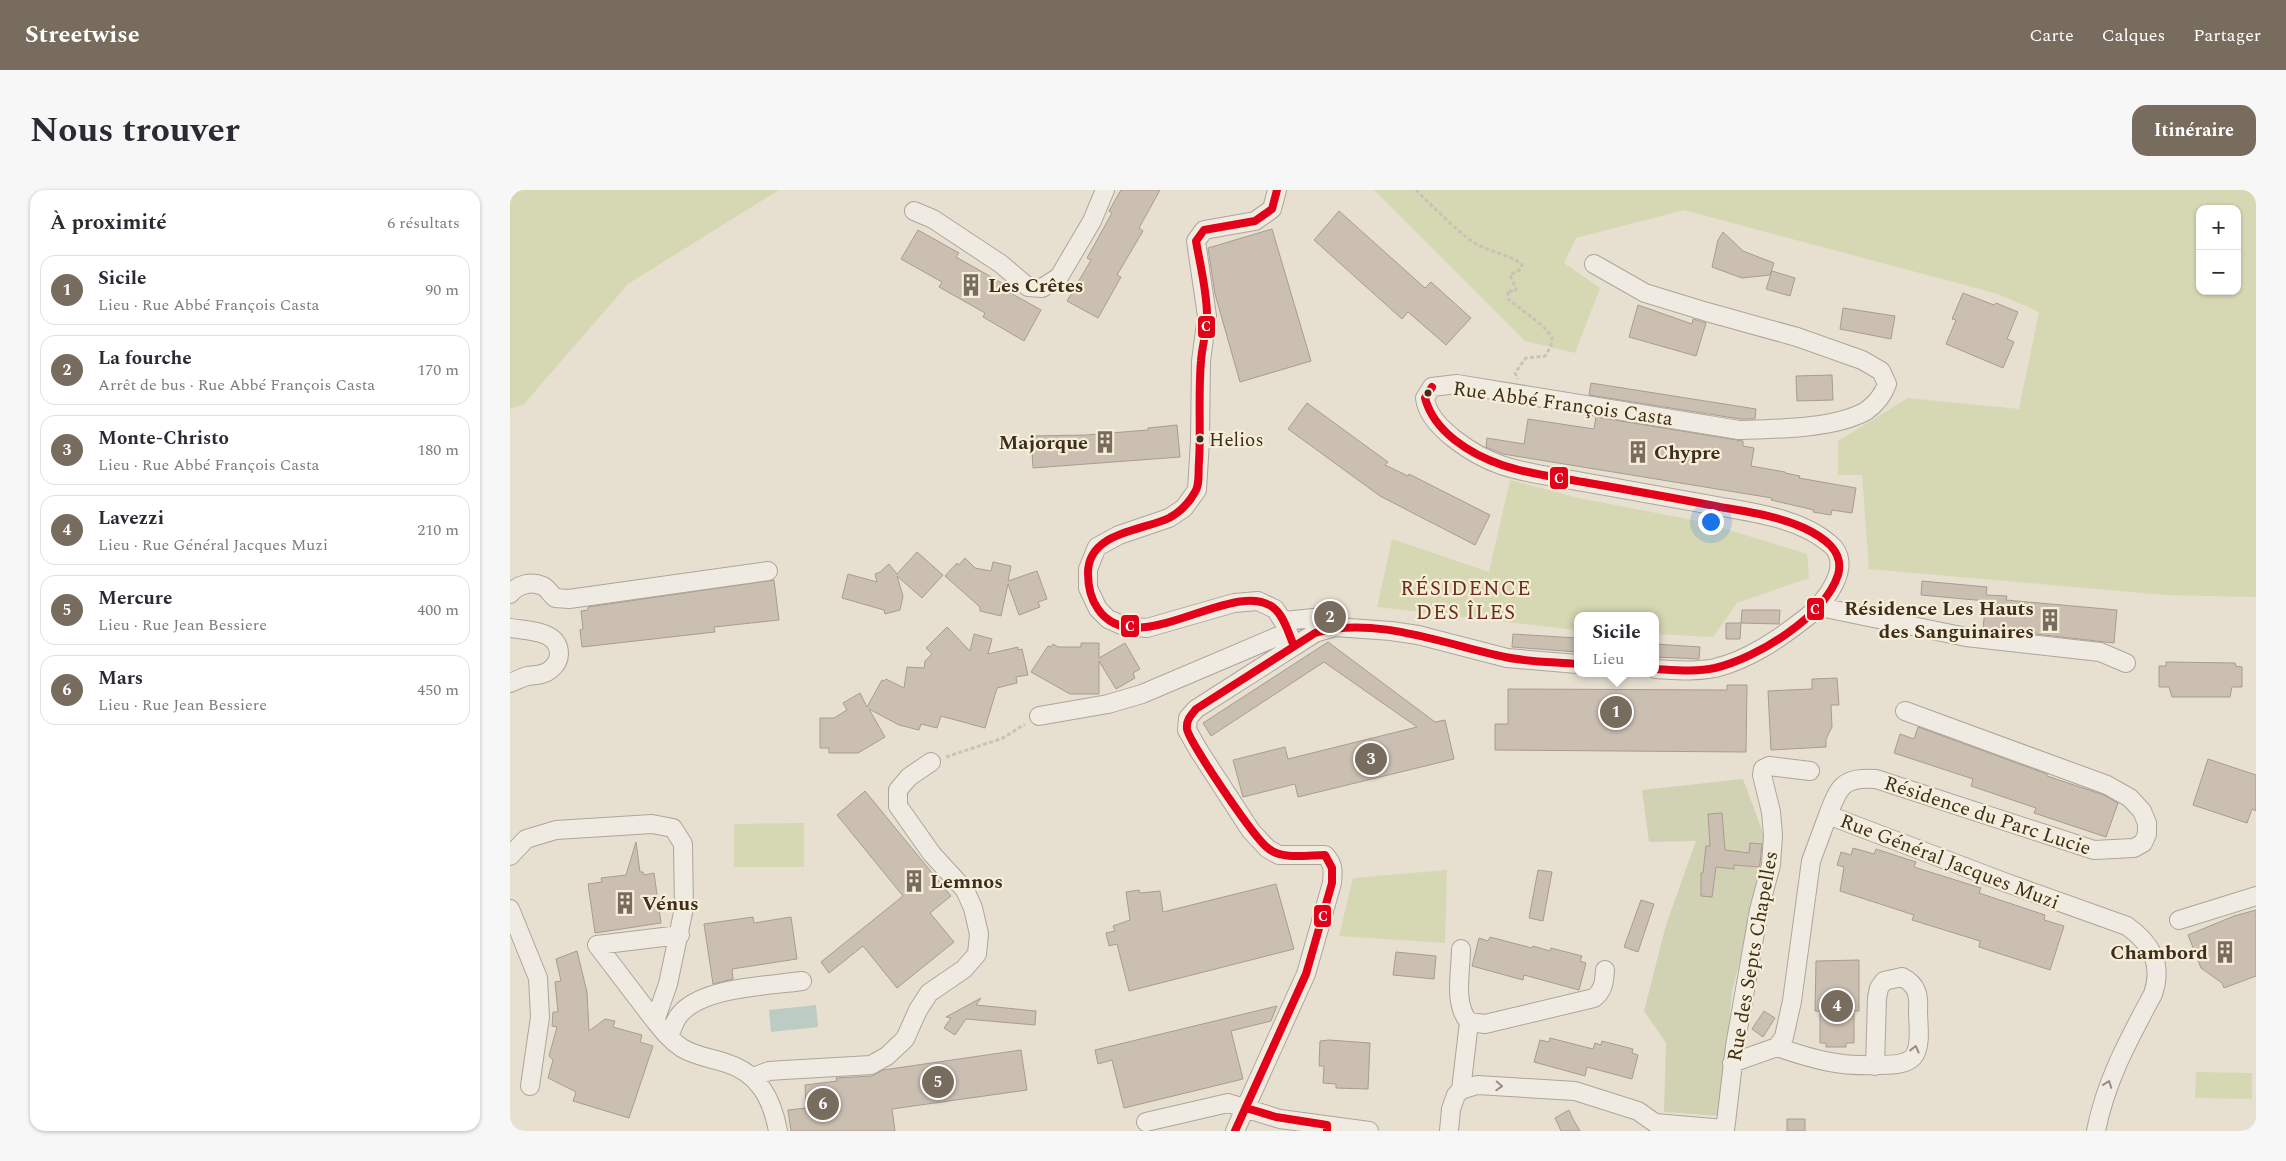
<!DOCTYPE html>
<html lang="fr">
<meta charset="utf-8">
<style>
:root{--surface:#fff;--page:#f7f7f7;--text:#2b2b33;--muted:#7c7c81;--line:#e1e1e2;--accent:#786c5e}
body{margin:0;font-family:Spectral,serif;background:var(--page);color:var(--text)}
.controls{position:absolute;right:15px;top:15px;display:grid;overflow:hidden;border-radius:10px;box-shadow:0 1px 4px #0004}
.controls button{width:45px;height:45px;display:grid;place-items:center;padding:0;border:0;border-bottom:1px solid var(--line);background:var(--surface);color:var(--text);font:25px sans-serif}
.you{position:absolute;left:1200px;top:331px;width:18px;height:18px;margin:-12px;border:4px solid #fff;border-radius:50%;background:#1a73e8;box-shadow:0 0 0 8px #1a73e833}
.badge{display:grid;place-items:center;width:32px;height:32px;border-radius:50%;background:var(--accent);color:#fff;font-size:16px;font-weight:700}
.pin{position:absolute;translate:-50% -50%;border:2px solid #fff;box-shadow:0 1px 5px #0006}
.popup{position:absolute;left:1064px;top:422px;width:85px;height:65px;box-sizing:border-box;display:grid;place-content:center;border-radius:10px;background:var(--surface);filter:drop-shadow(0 1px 4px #0005);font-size:16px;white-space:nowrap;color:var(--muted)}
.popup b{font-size:19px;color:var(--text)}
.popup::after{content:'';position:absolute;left:50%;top:100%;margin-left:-10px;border:10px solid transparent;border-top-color:var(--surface)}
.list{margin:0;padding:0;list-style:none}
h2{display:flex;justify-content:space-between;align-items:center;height:65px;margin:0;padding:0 20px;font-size:21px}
h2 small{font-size:16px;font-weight:400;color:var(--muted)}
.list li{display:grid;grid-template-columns:32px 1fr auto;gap:15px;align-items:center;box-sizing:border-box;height:70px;margin:0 10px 10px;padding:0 10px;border:1px solid var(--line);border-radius:15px}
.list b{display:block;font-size:19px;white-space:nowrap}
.list p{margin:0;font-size:16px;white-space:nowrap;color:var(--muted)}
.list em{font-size:16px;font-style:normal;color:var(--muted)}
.map{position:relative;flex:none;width:1746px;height:941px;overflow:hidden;border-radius:15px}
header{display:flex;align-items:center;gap:30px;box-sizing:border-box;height:70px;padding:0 25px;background:var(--accent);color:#fff}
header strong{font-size:24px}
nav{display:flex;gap:28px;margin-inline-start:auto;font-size:18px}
.intro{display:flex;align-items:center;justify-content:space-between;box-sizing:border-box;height:120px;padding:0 30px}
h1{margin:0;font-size:35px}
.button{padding:12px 22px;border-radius:15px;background:var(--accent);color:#fff;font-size:18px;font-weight:700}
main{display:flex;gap:30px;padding:0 30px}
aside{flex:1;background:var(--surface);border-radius:15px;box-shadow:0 1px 4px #0004}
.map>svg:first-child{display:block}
.green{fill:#d6d7b3;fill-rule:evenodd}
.cemetery{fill:#d1d1b3}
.water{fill:#bcccc2}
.building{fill:#cbbfb2;stroke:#a89c90}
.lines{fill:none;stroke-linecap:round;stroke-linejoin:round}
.minor-casing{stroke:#ada599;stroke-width:20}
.path{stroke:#c8c2b9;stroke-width:3;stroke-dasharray:4 2.5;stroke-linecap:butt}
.minor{stroke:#efebe3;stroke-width:18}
.bus-1-casing{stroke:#f7eed8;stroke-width:11}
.bus-1{stroke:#e2001a;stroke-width:8}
.oneway{stroke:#968c82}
.bus-dot{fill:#3d2e20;stroke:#f7eed8;stroke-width:2}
.labels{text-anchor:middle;stroke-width:4.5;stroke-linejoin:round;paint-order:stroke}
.bus-label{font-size:19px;fill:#3d2e20;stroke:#f7eed8;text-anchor:start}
.poi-label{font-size:20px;font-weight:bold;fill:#3d2e20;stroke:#f7eed8;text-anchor:start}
.street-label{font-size:20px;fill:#3d2e20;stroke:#f7eed8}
.neighbourhood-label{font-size:21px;letter-spacing:1px;fill:#6b2e1e;stroke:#f7eed8}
.line-badge{stroke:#f7eed8;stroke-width:2}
.badge-label{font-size:14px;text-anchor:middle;font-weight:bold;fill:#fff}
</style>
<header>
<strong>Streetwise</strong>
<nav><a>Carte</a><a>Calques</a><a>Partager</a></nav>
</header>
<div class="intro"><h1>Nous trouver</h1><a class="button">Itinéraire</a></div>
<main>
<aside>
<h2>À proximité<small>6 résultats</small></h2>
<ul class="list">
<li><span class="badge">1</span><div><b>Sicile</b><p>Lieu · Rue Abbé François Casta</p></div><em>90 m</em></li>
<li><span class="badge">2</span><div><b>La fourche</b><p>Arrêt de bus · Rue Abbé François Casta</p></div><em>170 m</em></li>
<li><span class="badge">3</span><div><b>Monte-Christo</b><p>Lieu · Rue Abbé François Casta</p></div><em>180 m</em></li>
<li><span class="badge">4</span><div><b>Lavezzi</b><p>Lieu · Rue Général Jacques Muzi</p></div><em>210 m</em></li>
<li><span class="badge">5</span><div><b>Mercure</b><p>Lieu · Rue Jean Bessiere</p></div><em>400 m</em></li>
<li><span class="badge">6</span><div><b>Mars</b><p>Lieu · Rue Jean Bessiere</p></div><em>450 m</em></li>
</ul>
</aside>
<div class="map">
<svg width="1746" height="941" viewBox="0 0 1746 941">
<rect width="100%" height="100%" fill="#e7e0d1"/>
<path class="green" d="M0,0h269l-151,94 -104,120 -14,5z
M864,0h882v407l-91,-2 -296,-26 -7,-94h-24v-34l70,-43 111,11 20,-97 -41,-18 -314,-84 -108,28 -12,25 36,25 -25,65 -50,-12zM1690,19h37v82h-37z
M1000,290l69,18 124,24 104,32 2,24 -72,25 -24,34 -58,-3v-18h-78v14l-200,-23 15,-68 97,33z
M294,633v44h-70v-43z
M937,680l-2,73 -106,-7 14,-58z
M1686,882l56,1v26l-57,-1z"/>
<path class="cemetery" d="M1233,589l19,51 3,16 -2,22 -31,124 -12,124 -56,-4 2,-69 -22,-32 22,-86 30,-84 -47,1 -7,-52z"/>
<path class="water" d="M306,815l2,22 -47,5 -2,-22z"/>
<path class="building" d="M611,0h39l-21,38 4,3 -26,44 4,2 -23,41 -31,-17 24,-41 -4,-2 25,-45 -3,-2z
M829,21l86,77 6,-6 40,36 -25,27 -38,-33 -6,7 -88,-79z
M762,39l39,132 -71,21 -25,-88 -7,-46z
M408,40l41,23 -3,4 46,26 -2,4 41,23 -17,31 -41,-24 2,-4 -46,-26 3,-5 -41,-23z
M1213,42l20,19 31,12 -4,12 -28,3 -30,-11 6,-27z
M1262,81l23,7 -5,18 -24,-7z
M1453,103l31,12 2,-2 22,9 -11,27 7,3 -11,26 -57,-24 10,-24 -4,-1z
M1128,115l54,19 1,-5 13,4 -10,33 -67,-19z
M1333,118l52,8 -4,23 -51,-10z
M1322,185l1,25 -36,1 -1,-25z
M1081,193l165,26 -1,10h-15l-151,-24z
M797,213l81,59 -3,3 23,11 1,-2 81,41 -15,30 -95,-49 -92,-67z
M1086,227l147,24v5l11,2 -3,18 34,6v1l15,3 -1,2 57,10 -4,25 -20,-3 -1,5 -18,-3 1,-2 -43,-10 1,-2 -269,-44 -17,-7 1,-9 37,6 4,-25 66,10z
M667,235l3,32 -147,11 -2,-32 55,-1 62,-5v-2z
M407,362l26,23 -21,23 -25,-22 6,20 -3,14 -15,4 -1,-4 -42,-12 6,-24 29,8 -2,-8 5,-2 9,-8 8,10z
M455,368l10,10 16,3 2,-9 18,4 -3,15 29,-10 10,28 -9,3 2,5 -21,8 -11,-31 -7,32 -21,-5v-4l-35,-31 12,-13 2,2z
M264,390l5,40 -65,7 1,5 -133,15 -2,-17 3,-1 -2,-18 7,-1v-3z
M1412,391l65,6 -1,8 21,1 -1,4 111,10 -3,33 -131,-15 3,-27 -65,-6z
M1232,420h38l-1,14 -38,-1z
M1216,433h15l-1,16h-14z
M437,437l23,24 4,-17 18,5 -4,15 30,-7v3l4,-1 6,26 -12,2 1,6 -20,5 -12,40 -44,-12 -4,12 -16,-4 -2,6 -20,-5 -30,-16 16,28 -27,16h-29v-5h-9v-30h14l13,-8 -4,-7 17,-10 7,14 15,-27 2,1 2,-2 18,9 3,-21 17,1 1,-7 7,-7 -6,-6z
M1003,444l64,4v14l-65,-5z
M818,452l107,80 10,-2 9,39 -156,38 -3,-13 -52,13 -10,-37 52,-13 3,12 129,-32 -93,-65 -113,74 -8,-13z
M571,453h18v15l26,-15 15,26 -7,4 2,5 -19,11 -17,-28v33h-29l-39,-22 17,-26 3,1 2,-3 5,3h23z
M1145,454l45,3 -1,12 -44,-2z
M1656,472l69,1 1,3 6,1v20h-10l-2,10h-58l-3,-10h-10v-21h7z
M1327,488l2,27h-8l1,22 -6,12v8l-55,3 -3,-59 44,-2v-10z
M1217,495h20l-1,67 -251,-2v-26h13v-35l219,1z
M1408,537l129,47v2l57,19 14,8 -12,34 -72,-24 2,-5 -65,-22 2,-7 -79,-26 6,-19 14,5z
M1698,569l48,16v36l-4,-2 -5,14 -54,-18z
M355,601l86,105 -21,17 24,29 -57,46 -34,-42 -34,27 -8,-11 82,-66 -66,-81z
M1212,623l3,37 24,3 1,-10 12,1 -2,19 -1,4 -25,-2v4l-18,-2 -4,30 -11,-1v-23h2l3,-27h4l-2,-32z
M126,652l4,30h3l1,3 10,-2 7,50 -66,10 -7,-49 14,-2 -1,-4 25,-3z
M1343,658l21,6 2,-5 40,13 -2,5 67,21 -2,5 66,22 -1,5 20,6 -14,44 -71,-23 1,-6 -68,-21 2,-5 -74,-24 4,-24 -7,-2 4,-13 10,3z
M1028,680l14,2 -9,49 -14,-3z
M766,694l18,65 -165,42 -12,-47 -8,2 -3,-13 9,-2 -2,-5 17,-6 -4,-28 13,-2 1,3 20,-2 3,21z
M1131,710l13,4 -16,48 -14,-5z
M1746,720v66l-32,12 -2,-5 -21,-15 -13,-33 46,-19z
M243,727l1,6 37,-6 6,42 -65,10 1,10 -20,5 -9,-60z
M980,747l42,11 1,-2 17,5 1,-3 31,8 -2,5 6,2 -7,27 -55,-15 -1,5 -51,-14 7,-28 9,3z
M67,761l10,41 2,39 16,-12 10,2 -2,6 29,8 -2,7 13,4 -24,72 -56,-17 3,-9 -28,-14 5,-18 -4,-4 8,-29 -5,-1 1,-14h5l-3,-30 6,-1 -5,-22z
M886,762l40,4 -2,23 -41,-4z
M1349,770v51h-5v32h-8v4h-20v-4h-6v-32h-5l1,-50z
M471,808l-5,7 60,6 -1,14 -69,-6 -11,16 -11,-7 7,-10 -5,-1z
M767,816l-6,15 -40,10 12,48 -119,29 -12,-48 -14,4 -3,-14z
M1254,821l11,7 -12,19 -11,-8z
M1040,848l43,11 2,-6 6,2 1,-4 31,8 -1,4 6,2 -6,24 -45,-12 -2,9 -51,-14 6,-22 9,2z
M819,850l41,3 -2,46 -32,-1v-4l-13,-1 1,-17h-5l1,-25z
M511,860l6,40 -135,19 3,22h-104l-3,-21 18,-2 -1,-23 32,-4 -1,-3 36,-2 11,-6z
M1059,920l4,9 7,12h-19l-6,-13z
M1277,929h18v12h-18z"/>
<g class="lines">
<defs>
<path id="minor" d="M767,0l-5,19 -17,12 -51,9 -8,11 11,75 -6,45 -1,80 -3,49 -13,18 -15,10 -50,17 -22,12 -9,22v19l10,21 10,10 16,7 23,2 87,-25 24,-2 17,8 8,12 11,25
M404,21l19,8 68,45 27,23 14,1 17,-11 33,-56 13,-31
M1084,74l51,29 62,19 90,25 65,23 19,11 6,13c-4,11 -11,20 -21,27 -32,18 -91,18 -127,19l-282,-46 -25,3 -7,11c3,29 50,58 76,67 26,9 55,12 82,17 44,8 89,16 134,24 37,7 83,12 113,38 25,20 -5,59 -23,73 -27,21 -58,43 -92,51 -20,4 -40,2 -60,1
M0,404c8,-10 21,-13 33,-8 4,2 8,8 12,12l14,1 199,-28
M1310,417l146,30 134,15 26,11
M773,431l41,-4 9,5 2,5
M0,438c18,3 49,2 49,26 0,6 -4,12 -9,16 -6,5 -14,5 -22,6 -6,1 -12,5 -18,7
M529,526l69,-12 34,-10 146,-62
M1318,625c11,-29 15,-38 48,-36l218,71 40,-2 9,-5 4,-9v-11l-5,-12 -12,-13 -23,-13 -202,-74
M0,666l16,-17 30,-9 96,-6 21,4 10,16 1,64 -16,76 -13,37c8,10 16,20 27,27 13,8 29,10 44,15 33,10 46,36 52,68
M0,719l28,69 2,39 -10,69
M1669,730l77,-24
M951,759c0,23 -8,55 8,73l16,2 109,-26c10,-8 10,-16 11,-28
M145,831l-58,-76 83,-10
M159,847c3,-8 6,-18 12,-24 24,-26 86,-27 121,-32
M1267,857c38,13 63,20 104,18 10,0 25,0 32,-8 9,-10 5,-34 5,-45 1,-16 0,-27 -16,-35l-18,4 -5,7 -2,10 -2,68
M1222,873l45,-16 7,-10 8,-36 19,-140 17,-46 176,67 123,44c25,18 36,38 26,68 -24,45 -47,86 -57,137
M243,887l16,-6 15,-1 87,-5 16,-9 18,-17 13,-29 11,-17 35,-24 13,-15 2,-20 -6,-26 -8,-18 -33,-36 -34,-48v-16l11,-13 22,-15
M951,900l8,-68
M636,932l82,-19 52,16 89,12
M725,941l71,-157 26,-91c1,-12 2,-19 -7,-28h-46l-11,-6 -17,-18 -52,-80 -12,-21 1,-12 8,-9 119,-76 20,-6 56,4 27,4 89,23 70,6
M939,941l2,-22 5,-14 5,-5 16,-5 98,6 63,20 17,12 70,6
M1215,941l10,-85 24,-136 12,-45 2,-30 -2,-23 -9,-37 1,-6 6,-3 41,5"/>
</defs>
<use href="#minor" class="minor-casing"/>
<path class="path" d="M906,0c14,14 42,42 57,52 16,10 34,12 49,22l-1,5 -11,6 6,14 -2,3 -6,-2v9l35,27 9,11 -1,9 -6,10 -19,2 -11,15 3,6
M436,567l57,-19 22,-14"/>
<use href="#minor" class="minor"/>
<defs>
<path id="bus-1" d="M767,0l-5,19 -17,12 -51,9 -8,11c4,24 11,50 11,75 0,14 -5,30 -6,45 -3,33 0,68 -2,101 -1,9 1,23 -4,30 -6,11 -15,20 -26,26 -27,13 -81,14 -81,55 0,13 2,25 10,36 38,56 138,-35 177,0 10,9 14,26 19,37
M922,197l-7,11c9,34 45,56 77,67 26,9 54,12 81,17 46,8 92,16 137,25 29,5 58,9 84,21 19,9 41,23 34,47 -14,42 -81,83 -123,93 -19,4 -40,2 -60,1
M736,918l30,9 51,8v6
M725,941l71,-157 26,-91v-15l-7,-13c-17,0 -42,5 -56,-6 -13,-8 -80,-107 -82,-120 -1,-9 4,-14 9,-20l119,-76c59,-18 132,12 190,24 23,5 49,5 72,7"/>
</defs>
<use href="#bus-1" class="bus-1-casing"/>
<use href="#bus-1" class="bus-1"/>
</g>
<defs><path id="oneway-chevron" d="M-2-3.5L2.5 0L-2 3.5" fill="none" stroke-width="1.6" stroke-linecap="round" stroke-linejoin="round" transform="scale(1.25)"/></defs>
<g class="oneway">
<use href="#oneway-chevron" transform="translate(1405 859) rotate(-76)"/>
<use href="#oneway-chevron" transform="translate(1598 894) rotate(-70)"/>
<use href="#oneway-chevron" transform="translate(989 896) rotate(3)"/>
</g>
<defs>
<symbol id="building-bare" viewBox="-9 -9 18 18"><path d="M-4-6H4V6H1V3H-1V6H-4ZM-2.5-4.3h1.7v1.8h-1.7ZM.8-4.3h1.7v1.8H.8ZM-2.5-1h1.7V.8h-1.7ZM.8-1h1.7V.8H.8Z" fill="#786c5e" stroke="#f7eed8" stroke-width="2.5" paint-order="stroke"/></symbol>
</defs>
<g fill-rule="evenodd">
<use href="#building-bare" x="445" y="79" width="32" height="32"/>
<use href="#building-bare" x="579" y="236" width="32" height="32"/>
<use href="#building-bare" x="1112" y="246" width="32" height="32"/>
<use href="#building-bare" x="1524" y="414" width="32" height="32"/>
<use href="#building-bare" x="388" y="675" width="32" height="32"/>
<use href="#building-bare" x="99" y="697" width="32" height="32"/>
<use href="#building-bare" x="1699" y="746" width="32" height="32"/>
</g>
<g class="bus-dot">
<circle cx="918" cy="203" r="4.5"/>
<circle cx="690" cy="249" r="4.5"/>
</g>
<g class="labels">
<g class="bus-label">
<text x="699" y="256">Helios</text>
</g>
<g class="poi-label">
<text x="478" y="102">Les Crêtes</text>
<text x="578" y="259" text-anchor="end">Majorque</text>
<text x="1144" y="269">Chypre</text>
<text x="1524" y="425" text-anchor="end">Résidence Les Hauts<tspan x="1524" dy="23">des Sanguinaires</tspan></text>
<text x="420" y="698">Lemnos</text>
<text x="132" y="720">Vénus</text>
<text x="1698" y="769" text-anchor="end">Chambord</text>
</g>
<g class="street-label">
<text transform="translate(1053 213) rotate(8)" y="7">Rue Abbé François Casta</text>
<text transform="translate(1478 625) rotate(18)" y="7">Résidence du Parc Lucie</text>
<text transform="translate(1440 671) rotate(21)" y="7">Rue Général Jacques Muzi</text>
<text transform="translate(1242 766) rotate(-80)" y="7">Rue des Septs Chapelles</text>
</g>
<g class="neighbourhood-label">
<text x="956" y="405">RÉSIDENCE<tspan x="956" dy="24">DES ÎLES</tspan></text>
</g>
</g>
<g class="line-badge">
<rect x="687" y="125" width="19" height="24" rx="5" fill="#e2001a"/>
<rect x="1039" y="276" width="20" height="24" rx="5" fill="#e2001a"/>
<rect x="1296" y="407" width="19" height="24" rx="5" fill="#e2001a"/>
<rect x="610" y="424" width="20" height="24" rx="5" fill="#e2001a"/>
<rect x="803" y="714" width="19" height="24" rx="5" fill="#e2001a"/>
</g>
<g class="badge-label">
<text x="696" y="141">C</text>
<text x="1049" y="293">C</text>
<text x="1305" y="424">C</text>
<text x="620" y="441">C</text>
<text x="813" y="731">C</text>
</g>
</svg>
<div class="controls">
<button>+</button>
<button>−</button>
</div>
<div class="you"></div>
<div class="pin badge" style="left:1106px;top:522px">1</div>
<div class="popup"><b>Sicile</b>Lieu</div>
<div class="pin badge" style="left:820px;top:427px">2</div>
<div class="pin badge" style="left:861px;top:569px">3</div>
<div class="pin badge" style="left:1327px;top:816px">4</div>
<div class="pin badge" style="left:428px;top:892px">5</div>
<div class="pin badge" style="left:313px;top:914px">6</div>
</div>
</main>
